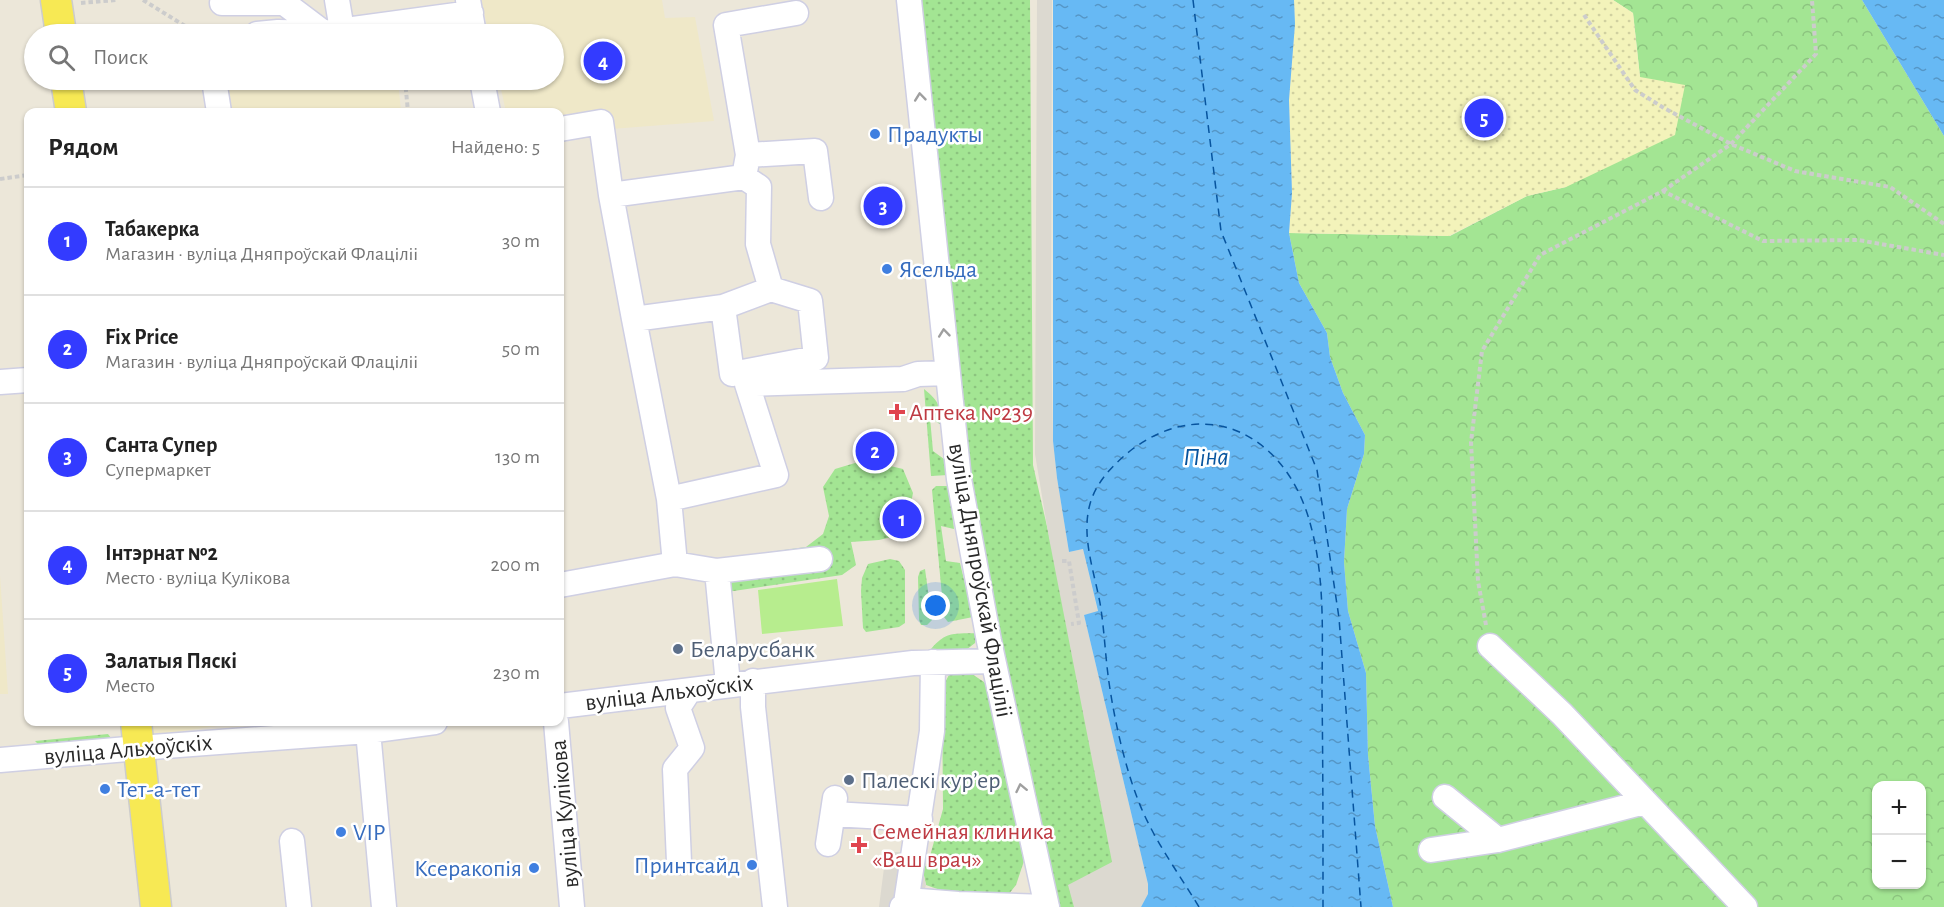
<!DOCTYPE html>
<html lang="ru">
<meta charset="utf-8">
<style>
:root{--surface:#fff;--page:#f6f6f6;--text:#222;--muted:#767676;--line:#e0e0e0;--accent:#333bff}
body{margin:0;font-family:"Alegreya Sans",sans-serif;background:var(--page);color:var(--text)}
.controls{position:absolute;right:18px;bottom:18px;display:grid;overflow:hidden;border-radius:12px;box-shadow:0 2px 4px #0004}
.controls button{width:54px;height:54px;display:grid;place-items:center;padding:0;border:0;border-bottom:2px solid var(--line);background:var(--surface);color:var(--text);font:30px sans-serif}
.you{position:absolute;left:936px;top:606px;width:21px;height:21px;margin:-15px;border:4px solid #fff;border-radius:50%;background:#1a73e8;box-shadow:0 0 0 9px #1a73e833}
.badge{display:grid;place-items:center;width:39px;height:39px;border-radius:50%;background:var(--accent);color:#fff;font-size:20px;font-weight:700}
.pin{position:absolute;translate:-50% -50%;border:3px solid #fff;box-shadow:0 2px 6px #0006}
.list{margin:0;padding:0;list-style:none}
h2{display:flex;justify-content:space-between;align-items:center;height:78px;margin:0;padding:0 24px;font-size:26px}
h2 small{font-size:20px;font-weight:400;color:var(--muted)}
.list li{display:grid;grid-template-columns:39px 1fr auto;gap:18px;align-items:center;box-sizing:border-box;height:108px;padding:0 24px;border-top:2px solid var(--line)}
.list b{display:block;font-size:22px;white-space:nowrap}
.list p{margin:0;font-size:20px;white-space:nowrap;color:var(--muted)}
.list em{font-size:20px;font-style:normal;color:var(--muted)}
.icon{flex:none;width:33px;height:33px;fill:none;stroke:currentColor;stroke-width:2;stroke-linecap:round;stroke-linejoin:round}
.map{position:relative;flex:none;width:1944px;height:907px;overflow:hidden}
.search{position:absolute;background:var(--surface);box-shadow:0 2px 4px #0004;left:24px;top:24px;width:540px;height:66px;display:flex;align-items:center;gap:15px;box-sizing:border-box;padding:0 21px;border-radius:33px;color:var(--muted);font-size:22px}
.panel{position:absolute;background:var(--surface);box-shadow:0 2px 4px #0004;left:24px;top:108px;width:540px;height:618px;border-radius:12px}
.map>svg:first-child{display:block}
.education{fill:#efe8c8}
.grass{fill:url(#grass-dots)}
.forest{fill:url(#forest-crowns);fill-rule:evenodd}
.sand{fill:url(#sand-dots)}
.pitch{fill:#b7ed8e}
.plaza{fill:#dcd9d0}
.water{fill:url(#water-ripples)}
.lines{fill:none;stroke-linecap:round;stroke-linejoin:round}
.ferry{stroke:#07549e;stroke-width:1.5;stroke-dasharray:8 6;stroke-linecap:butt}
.minor-casing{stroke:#cfcfe3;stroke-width:27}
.major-casing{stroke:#ccc;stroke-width:33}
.path{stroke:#ccc;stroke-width:4;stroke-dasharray:4.5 3;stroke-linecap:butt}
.minor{stroke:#fff;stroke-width:24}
.major{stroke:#f7e954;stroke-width:30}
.oneway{stroke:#9f9f9f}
.shop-dot{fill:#3f7fe0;stroke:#fff;stroke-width:2}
.health-dot{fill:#e0444e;stroke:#fff;stroke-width:2}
.service-dot{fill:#5c6f8a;stroke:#fff;stroke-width:2}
.labels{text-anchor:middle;stroke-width:5;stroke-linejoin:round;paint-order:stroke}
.shop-label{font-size:24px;fill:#366cbe;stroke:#fff;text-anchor:start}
.health-label{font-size:24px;fill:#be3a42;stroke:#fff;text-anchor:start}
.street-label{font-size:24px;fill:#292929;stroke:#fff}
.service-label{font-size:24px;fill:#4e5e75;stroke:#fff;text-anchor:start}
.water-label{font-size:26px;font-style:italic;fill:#07549e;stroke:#fff}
</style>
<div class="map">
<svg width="1944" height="907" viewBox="0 0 1944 907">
<defs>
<pattern id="grass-dots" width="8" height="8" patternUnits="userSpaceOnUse" patternTransform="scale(1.5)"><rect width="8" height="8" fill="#a3e593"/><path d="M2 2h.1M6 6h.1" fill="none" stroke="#8cc47f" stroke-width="1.8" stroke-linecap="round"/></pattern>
<pattern id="forest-crowns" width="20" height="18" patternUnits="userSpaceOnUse" patternTransform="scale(1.5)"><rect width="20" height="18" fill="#a3e593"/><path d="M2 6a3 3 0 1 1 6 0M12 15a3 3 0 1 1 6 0" fill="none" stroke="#8cc47f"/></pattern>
<pattern id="sand-dots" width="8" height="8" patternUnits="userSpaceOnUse" patternTransform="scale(1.5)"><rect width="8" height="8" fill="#f3f3ba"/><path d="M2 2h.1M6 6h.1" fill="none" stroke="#d0d0a0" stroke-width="1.8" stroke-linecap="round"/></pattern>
<pattern id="water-ripples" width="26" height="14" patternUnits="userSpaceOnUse" patternTransform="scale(1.5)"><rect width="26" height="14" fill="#67b9f4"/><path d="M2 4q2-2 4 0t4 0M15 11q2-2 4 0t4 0" fill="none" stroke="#5596c6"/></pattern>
</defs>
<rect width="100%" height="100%" fill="#ece7d9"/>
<path class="education" d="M481,0h181l3,18 30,-1 19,104 -154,12v-21h-54l-7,-32h55v-46h-65z
M219,80h179l3,32h-176z
M0,575l8,119h-8z
M146,722h99l-98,14z"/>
<path class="grass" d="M920,0h110l3,465 96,421 -34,21h-43l-87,-428z
M924,389c15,12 17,18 19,37l-13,-8 3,33 15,11v13l-17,1z
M855,463l27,1 21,5 10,24 -6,30 -11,13 -17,4 -28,2 5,23 -14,10 -115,17 -2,-34 81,-11 17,-13 6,-18 -6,-29 12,-18z
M936,486h13l5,43 -13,-3 5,35 14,2 13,54 -25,5 -4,-5 -12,-127z
M890,559l9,2 6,9v53l-6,4 -33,5 -3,-4 -2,-37 1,-13 6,-14z
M925,569l7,51 -5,5h-6l-2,-5 -1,-43 2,-6z
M977,633l-2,10 -9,7 -39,4c18,-23 23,-20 50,-21z
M969,672l15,10 8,11 34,162 -10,30 -12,15 -61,-9 -17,-6 -3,-14 7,-15 13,-47 -1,-121 8,-15z
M108,734l3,4 -2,3 -67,7 -7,-7z"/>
<path class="forest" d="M1613,0h249l82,136v771h-551l-18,-81 -7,-71 -2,-82 -18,-62 -4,-49 3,-53 17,-55 1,-19 -22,-42 -13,-36 -3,-24 -28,-50 -10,-50 161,3 77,-40 39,-9 74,-110 -7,-64zM1876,786h46v98h-46z"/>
<path class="sand" d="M1294,0h319l20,13 7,64 45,8 -10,50 -109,52 -39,9 -78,40 -160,-3 3,-40 -3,-93 6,-76z"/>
<path class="pitch" d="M837,579l6,47 -81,8 -4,-44z"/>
<path class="plaza" d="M1037,0h15l-1,332 2,109 4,37 12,74 14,-3 15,63 -14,3 64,269 1,10 -8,13h-67l-6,-22 44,-23 -63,-324 -14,-84z
M886,852h29l15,4 -7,15 3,14 -7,22h-40z"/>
<path class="water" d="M1053,0h241l1,24 -6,76 3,93 -3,40 10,50 28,50 3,24 13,36 22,42 -1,19 -17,55 -3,53 4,49 18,62 2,82 7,71 18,81h-252l7,-13v-10l-64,-269 14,-4 -15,-62 -14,3 -12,-74 -4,-37z
M1862,0h82v136z"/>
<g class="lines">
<path class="ferry" d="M1193,0l28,231 96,239 22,148 22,289
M1199,907c-21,-35 -46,-68 -61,-107 -14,-36 -25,-86 -30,-125 -3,-24 -4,-48 -8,-72 -6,-32 -19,-67 -10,-99 6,-22 23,-39 40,-53 74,-57 152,-18 178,65 18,58 14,118 14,178 1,71 1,142 1,213"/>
<defs>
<path id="minor" d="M337,0l5,30
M468,0l6,34
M909,0l50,479 30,162 58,266
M222,3h62l40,30
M257,34l21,-2 46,1 147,-20
M214,80l5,32
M482,80l6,32
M560,129l41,-7 10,73 23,124 89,-12 9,67 42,-8 -27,18 29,91 -107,24 6,65 -115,21
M748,155l67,-4 6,47
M744,177l15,10 -1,57 13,45 39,12 6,57 -42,8
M611,195l133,-18 4,-22 -22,-130 70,-12
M723,307l48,-18
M634,319l35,180
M0,382l28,-2
M747,384l156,-5 15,-5 30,-1
M675,564l42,7
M1490,646l72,68 183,193
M753,681v26l22,200
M728,684l-11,-113 103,-12
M560,706l353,-43 80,-2
M556,722l16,185
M368,731l16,176
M0,760l139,-12 229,-17 67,-9
M1445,797l53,43
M833,814l87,5
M292,841l7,66
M828,844l7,-46
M1431,850l67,-10 147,-38
M679,862l-4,-93 17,-21 -14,-40 11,-17
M906,903l26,-172 1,-69
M902,907l4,-4 14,-2 38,3 89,3"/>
<path id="major" d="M56,0l5,34
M66,80l5,32
M136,722l20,185"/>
</defs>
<use href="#minor" class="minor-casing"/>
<use href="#major" class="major-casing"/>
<path class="path" d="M143,0l55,34
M81,3l35,-3
M1584,15l51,75 29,18 67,36 64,27 95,16 54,37
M405,80l3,32
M0,179l28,-4
M1663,191l68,-47 85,-90 -4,-54
M1062,561h7l10,62 -8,1
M1486,625l-8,-44 -7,-139 11,-91 58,-96 123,-64 100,50 95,-1 86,15"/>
<use href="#minor" class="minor"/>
<use href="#major" class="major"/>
</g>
<defs><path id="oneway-chevron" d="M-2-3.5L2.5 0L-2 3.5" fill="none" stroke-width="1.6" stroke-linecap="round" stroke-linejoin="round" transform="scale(1.5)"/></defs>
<g class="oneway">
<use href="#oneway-chevron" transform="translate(920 97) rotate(-96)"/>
<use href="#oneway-chevron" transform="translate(944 333) rotate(-96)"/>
<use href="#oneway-chevron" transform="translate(1021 788) rotate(-102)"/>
</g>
<g class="shop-dot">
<circle cx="875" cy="134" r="6"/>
<circle cx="887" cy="269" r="6"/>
<circle cx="105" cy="789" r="6"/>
<circle cx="341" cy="832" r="6"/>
<circle cx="752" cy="865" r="6"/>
<circle cx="534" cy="868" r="6"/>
</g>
<g class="health-dot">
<path d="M894 403h6v6h6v6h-6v6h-6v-6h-6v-6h6z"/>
<path d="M856 836h6v6h6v6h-6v6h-6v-6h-6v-6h6z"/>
</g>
<g class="service-dot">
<circle cx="678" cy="649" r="6"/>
<circle cx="849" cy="780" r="6"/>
</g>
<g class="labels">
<g class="shop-label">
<text x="887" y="142">Прадукты</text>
<text x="899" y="277">Ясельда</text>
<text x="117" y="797">Тет-а-тет</text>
<text x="353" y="840">VIP</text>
<text x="740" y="873" text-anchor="end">Принтсайд</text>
<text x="522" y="876" text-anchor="end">Ксеракопія</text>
</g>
<g class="health-label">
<text x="909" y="420">Аптека №239</text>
<text x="872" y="839">Семейная клиника<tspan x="872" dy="28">«Ваш врач»</tspan></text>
</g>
<g class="street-label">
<text transform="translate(981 580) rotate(80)" y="8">вуліца Дняпроўскай Флаціліі</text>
<text transform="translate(669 692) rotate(-7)" y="8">вуліца Альхоўскіх</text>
<text transform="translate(128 749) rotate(-5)" y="8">вуліца Альхоўскіх</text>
<text transform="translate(564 814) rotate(-95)" y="8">вуліца Кулікова</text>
</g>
<g class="service-label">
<text x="690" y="657">Беларусбанк</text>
<text x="861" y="788">Палескі курʼер</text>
</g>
<g class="water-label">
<text x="1206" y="465">Піна</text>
</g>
</g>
</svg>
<div class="controls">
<button>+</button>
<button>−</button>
</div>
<div class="you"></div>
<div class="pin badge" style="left:902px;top:519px">1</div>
<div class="pin badge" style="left:875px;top:451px">2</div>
<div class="pin badge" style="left:883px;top:206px">3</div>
<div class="pin badge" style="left:603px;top:61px">4</div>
<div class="pin badge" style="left:1484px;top:118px">5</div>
<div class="search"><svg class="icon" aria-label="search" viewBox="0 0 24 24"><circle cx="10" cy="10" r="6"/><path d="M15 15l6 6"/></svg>Поиск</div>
<section class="panel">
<h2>Рядом<small>Найдено: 5</small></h2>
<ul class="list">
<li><span class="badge">1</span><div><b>Табакерка</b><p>Магазин · вуліца Дняпроўскай Флаціліі</p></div><em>30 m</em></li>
<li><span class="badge">2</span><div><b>Fix Price</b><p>Магазин · вуліца Дняпроўскай Флаціліі</p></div><em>50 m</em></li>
<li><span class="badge">3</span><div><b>Санта Супер</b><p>Супермаркет</p></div><em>130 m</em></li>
<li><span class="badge">4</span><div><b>Інтэрнат №2</b><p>Место · вуліца Кулікова</p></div><em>200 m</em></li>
<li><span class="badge">5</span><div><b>Залатыя Пяскі</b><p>Место</p></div><em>230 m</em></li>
</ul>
</section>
</div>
